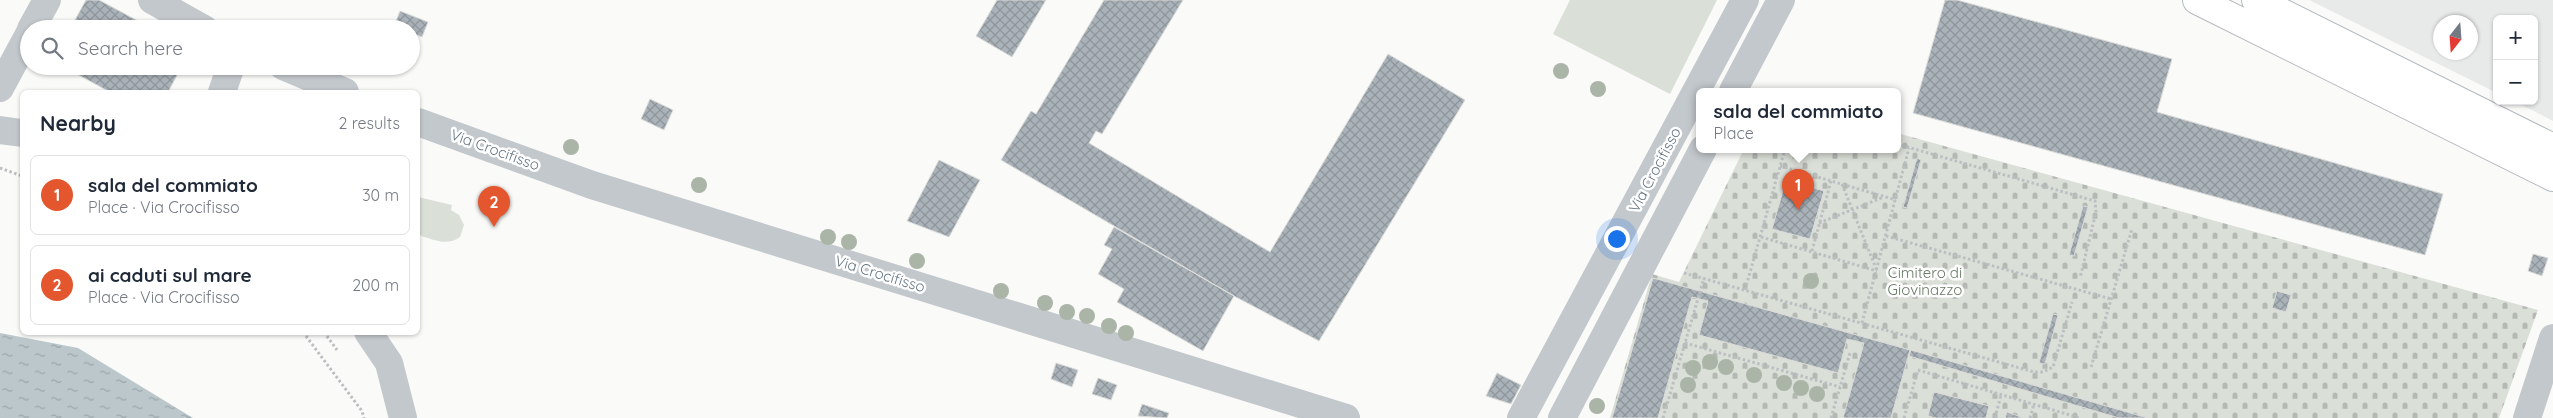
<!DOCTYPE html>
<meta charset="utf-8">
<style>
:root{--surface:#fff;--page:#f2f2f3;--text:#1f2937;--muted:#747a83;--line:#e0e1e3;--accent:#e4572e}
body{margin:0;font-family:Quicksand,sans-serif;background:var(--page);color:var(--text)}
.controls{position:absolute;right:15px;top:15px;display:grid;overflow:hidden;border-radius:8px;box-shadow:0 1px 4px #0004}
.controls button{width:45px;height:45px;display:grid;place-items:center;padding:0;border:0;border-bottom:1px solid var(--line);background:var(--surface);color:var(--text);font:25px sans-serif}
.compass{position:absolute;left:2433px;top:15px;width:45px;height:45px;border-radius:50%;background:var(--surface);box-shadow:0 1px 4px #0004;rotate:197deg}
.you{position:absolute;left:1616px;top:238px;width:18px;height:18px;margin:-12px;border:4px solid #fff;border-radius:50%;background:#1a73e8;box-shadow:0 0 0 8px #1a73e833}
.badge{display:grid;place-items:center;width:32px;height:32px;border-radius:50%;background:var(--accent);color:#fff;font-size:16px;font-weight:700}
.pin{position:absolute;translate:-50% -41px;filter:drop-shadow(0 1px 2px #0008)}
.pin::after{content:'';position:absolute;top:26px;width:18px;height:15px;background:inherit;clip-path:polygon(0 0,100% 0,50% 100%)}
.popup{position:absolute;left:1696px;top:88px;width:205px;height:65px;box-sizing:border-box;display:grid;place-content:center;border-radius:8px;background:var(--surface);filter:drop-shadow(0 1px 4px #0005);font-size:16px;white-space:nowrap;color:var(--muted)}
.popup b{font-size:19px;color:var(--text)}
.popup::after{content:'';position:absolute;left:50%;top:100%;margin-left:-10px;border:10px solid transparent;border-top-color:var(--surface)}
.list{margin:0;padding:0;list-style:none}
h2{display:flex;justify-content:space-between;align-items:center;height:65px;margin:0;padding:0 20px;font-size:21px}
h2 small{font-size:16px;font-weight:400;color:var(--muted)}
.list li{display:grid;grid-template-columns:32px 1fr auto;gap:15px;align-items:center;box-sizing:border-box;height:80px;margin:0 10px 10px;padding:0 10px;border:1px solid var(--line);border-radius:8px}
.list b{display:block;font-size:19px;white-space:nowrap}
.list p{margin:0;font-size:16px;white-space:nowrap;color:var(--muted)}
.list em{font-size:16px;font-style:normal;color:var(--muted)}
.icon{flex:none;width:28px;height:28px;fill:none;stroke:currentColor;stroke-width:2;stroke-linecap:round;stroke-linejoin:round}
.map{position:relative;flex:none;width:2553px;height:418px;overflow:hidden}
.search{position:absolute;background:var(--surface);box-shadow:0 1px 4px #0004;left:20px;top:20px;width:400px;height:55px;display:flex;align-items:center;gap:12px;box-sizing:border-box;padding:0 18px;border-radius:28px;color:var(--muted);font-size:19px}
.panel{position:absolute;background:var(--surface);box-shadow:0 1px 4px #0004;left:20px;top:90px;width:400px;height:245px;border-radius:8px}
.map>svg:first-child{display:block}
.built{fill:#e8e9e9;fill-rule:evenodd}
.grass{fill:#dadfd7}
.cemetery{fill:url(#cemetery-stones)}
.water{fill:url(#water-ripples)}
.building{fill:url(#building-cross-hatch);stroke:#dcdcda}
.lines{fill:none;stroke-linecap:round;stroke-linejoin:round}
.secondary-casing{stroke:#b3babf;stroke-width:30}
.path{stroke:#bbbfc2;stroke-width:3;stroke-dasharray:2.5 2.5;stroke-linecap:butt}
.minor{stroke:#c3c8cc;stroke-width:28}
.secondary{stroke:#fff;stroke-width:28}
.tree{fill:#aab4a7}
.labels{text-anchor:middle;stroke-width:5;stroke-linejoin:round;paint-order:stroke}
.street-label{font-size:15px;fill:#657683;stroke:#fff}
.park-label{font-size:15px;fill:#687a64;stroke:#fff}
</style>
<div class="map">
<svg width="2553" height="418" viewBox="0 0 2553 418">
<defs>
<pattern id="cemetery-stones" width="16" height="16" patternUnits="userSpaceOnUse" patternTransform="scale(1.25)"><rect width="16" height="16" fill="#dadfd7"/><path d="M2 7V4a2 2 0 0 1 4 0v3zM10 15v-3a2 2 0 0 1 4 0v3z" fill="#b4b9b4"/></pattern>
<pattern id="water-ripples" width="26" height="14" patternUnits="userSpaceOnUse" patternTransform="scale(1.25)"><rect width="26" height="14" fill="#bbc7cb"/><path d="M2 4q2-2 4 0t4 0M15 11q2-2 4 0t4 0" fill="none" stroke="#9ca6aa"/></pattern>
<pattern id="building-cross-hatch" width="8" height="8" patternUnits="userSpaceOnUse" patternTransform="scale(1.25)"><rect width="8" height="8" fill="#aab3b9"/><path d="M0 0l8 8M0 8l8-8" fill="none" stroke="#8e969c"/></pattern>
</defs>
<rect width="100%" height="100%" fill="#fafaf8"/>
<path class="built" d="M2309,0h244v121l-39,-20h20v-82h-37v74zM2440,22h30v30h-30z"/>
<path class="grass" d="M1570,0h147l-47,94 -117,-60z
M418,197l34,8 -1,5 8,5 5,10 -4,12c-14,10 -27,2 -42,-2z"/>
<path class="cemetery" d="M1897,133l641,177 -39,108h-889l42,-144 27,8 65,-133h153z"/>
<path class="water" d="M0,333l78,15 115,70h-193z"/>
<path class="building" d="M86,0h13l54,29h-83z
M997,0h49l-34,57 -36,-21z
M1104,0h79l-81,134 -6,-3 -7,12 181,109 118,-198 77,46 -146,241 -85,-45 -233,-136 30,-49 5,3z
M1945,0h12l215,59 -15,53 286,82 -18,61 -512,-142z
M400,11l28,11 -6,15 -11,-4v-4l-17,-3z
M62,66h120l-14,26h-58z
M650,99l23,11 -9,20 -23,-11z
M1917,158l4,2 -14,48 -4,-1z
M939,160l41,20 -31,57 -42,-16z
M1786,180l38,11 -14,48 -38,-10z
M2083,206l5,1 -14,49 -5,-1z
M1114,227l120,69 -31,55 -86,-49 7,-13 -26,-15 14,-25 -8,-4z
M2533,254l15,4 -6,18 -14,-5z
M1653,278l257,72 -19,68h-48l21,-75 -17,-4 -9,34 -139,-38 9,-34 -16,-4 -34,121h-46z
M2277,291l14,4 -5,17 -14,-4z
M2053,314l5,1 -13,49 -6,-1z
M1911,350l237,68h-29l-210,-62z
M1056,363l22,7 -6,17 -21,-8z
M1497,373l24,12 -10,19 -25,-8z
M1098,378l19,7 -6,15 -19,-6z
M1934,392l55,14 -3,12h-50l-8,-2z
M1142,404l27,9 -2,5 -29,-2z
M2007,412l14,5v1h-16z"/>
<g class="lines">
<defs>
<path id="secondary" d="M2197,0l356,177
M2256,0l297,148"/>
</defs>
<use href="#secondary" class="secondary-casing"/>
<path class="path" d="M1897,144l198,57 1,11 -16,66
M1780,166l116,34
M0,168l22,8
M1842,184l35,87
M1819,223l65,-26
M1886,236l225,63
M1761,237l116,34
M1812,251l19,-70
M1684,273l350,99h9l10,-5 19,-65
M1745,290l40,-141
M1862,323l47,-175
M303,332l59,79 2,7
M324,332l13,18
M1685,343l155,44
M2091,367l41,-138
M1663,418l41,-140
M1831,418l19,-65
M1904,418l14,-48 162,48
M1995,418l6,-23
M2030,418l4,-14"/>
<path class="minor" d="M152,0l52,29
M31,29l16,-29
M283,66l62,26
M0,88l29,-54
M1733,91l48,-91
M222,92l9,-26
M418,122l174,63 754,233
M0,130l22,3
M368,332l21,31 14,55
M1521,418l224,-418
M1562,418l141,-269
M2527,418l26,-80"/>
<use href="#secondary" class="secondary"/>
</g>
<g class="tree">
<circle cx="1561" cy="71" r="8"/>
<circle cx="1598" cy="89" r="8"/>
<circle cx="571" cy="147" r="8"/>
<circle cx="699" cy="185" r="8"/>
<circle cx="828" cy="237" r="8"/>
<circle cx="849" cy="242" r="8"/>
<circle cx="917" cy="261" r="8"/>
<circle cx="1811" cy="281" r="8"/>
<circle cx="1001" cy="291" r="8"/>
<circle cx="1045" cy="303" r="8"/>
<circle cx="1067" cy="312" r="8"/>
<circle cx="1087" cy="316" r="8"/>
<circle cx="1109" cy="326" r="8"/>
<circle cx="1126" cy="333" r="8"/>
<circle cx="1710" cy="362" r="8"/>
<circle cx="1726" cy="367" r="8"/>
<circle cx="1693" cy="368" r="8"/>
<circle cx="1754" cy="375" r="8"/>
<circle cx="1784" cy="383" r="8"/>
<circle cx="1688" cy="385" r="8"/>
<circle cx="1801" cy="388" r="8"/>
<circle cx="1817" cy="394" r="8"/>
<circle cx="1597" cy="406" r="8"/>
</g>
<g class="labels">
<g class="street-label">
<text transform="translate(495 150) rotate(20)" y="5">Via Crocifisso</text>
<text transform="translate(1655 170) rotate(-62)" y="5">Via Crocifisso</text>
<text transform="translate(880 274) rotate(17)" y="5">Via Crocifisso</text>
</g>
<g class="park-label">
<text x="1925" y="278">Cimitero di<tspan x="1925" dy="17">Giovinazzo</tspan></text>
</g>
</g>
</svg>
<div class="controls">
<button>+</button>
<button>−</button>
</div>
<svg class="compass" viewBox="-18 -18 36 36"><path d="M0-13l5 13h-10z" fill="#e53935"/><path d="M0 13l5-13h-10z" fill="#747a83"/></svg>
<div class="you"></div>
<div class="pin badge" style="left:1798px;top:210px">1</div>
<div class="popup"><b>sala del commiato</b>Place</div>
<div class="pin badge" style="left:494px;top:227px">2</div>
<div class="search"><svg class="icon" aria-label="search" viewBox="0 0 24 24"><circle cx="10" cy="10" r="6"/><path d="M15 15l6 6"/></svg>Search here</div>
<section class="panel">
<h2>Nearby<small>2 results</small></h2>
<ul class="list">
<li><span class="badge">1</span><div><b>sala del commiato</b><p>Place · Via Crocifisso</p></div><em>30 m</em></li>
<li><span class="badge">2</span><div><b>ai caduti sul mare</b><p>Place · Via Crocifisso</p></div><em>200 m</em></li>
</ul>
</section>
</div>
